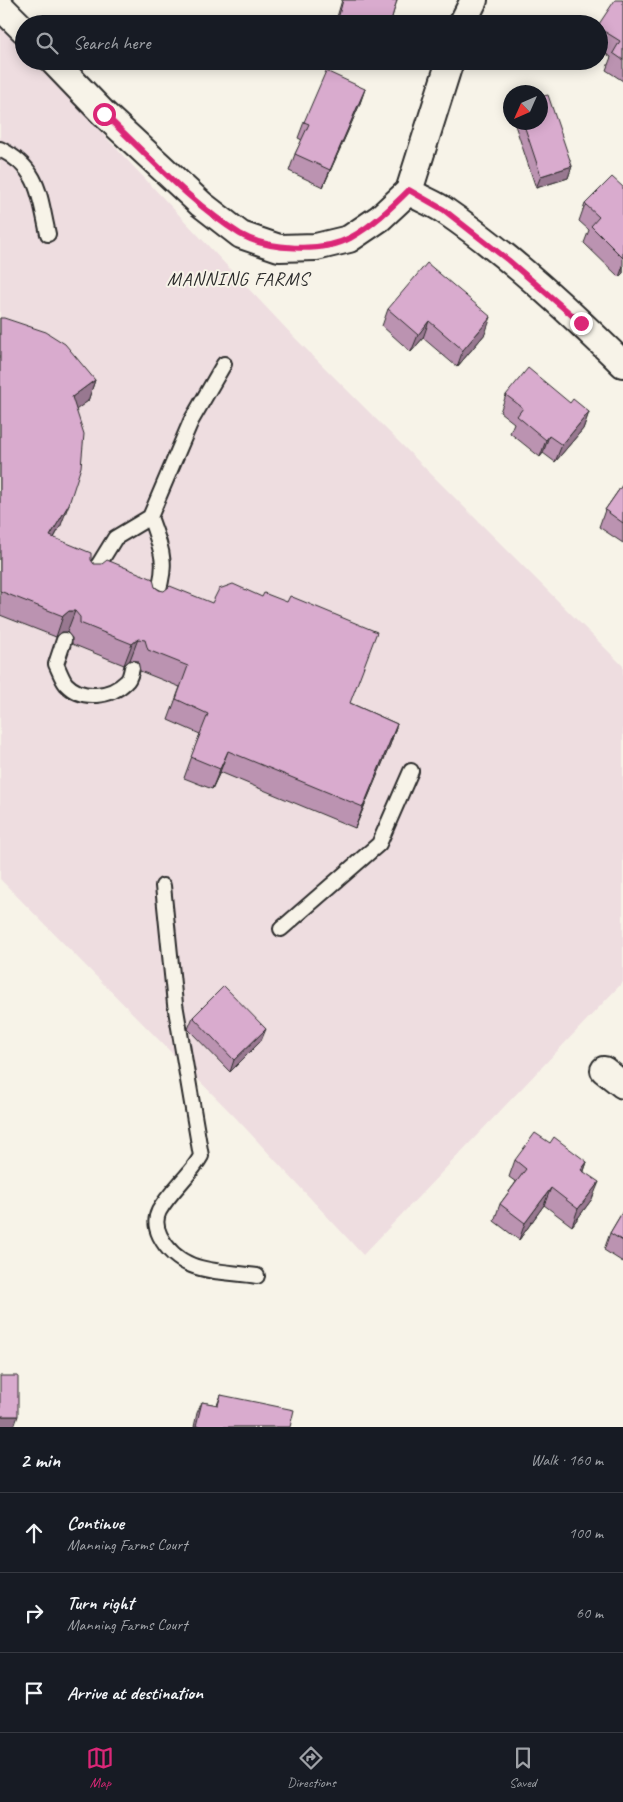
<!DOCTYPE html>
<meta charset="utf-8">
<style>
:root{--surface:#171b24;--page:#242831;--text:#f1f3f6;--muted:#9ea1a6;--line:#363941;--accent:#db2777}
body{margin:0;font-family:Caveat,sans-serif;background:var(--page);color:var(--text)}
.compass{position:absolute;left:503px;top:85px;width:45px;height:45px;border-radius:50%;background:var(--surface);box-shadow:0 2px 12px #0003;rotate:225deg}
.stop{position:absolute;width:15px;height:15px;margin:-11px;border:4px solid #db2777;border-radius:50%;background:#fff}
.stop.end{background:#db2777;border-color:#fff;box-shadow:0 1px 5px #0008}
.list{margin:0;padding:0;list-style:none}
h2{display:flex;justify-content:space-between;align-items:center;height:65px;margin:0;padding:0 20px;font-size:21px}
h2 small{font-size:16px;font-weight:400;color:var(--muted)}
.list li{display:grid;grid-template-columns:32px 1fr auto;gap:15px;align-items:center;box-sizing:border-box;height:80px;padding:0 20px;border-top:1px solid var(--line)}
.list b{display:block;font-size:19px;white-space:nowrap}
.list p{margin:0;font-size:16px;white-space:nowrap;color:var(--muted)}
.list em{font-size:16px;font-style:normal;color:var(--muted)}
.icon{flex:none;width:28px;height:28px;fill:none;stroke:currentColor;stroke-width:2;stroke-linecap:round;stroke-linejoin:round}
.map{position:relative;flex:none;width:623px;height:1427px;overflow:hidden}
.search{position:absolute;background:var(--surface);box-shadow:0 2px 12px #0003;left:15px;right:15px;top:15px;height:55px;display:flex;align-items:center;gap:12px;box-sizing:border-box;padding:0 18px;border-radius:28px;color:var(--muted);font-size:19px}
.sheet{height:305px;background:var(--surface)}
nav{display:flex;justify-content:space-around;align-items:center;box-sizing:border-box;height:70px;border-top:1px solid var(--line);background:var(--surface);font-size:14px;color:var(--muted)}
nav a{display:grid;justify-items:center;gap:2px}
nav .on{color:var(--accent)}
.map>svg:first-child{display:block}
.built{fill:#eedde0}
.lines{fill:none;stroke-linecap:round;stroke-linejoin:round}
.service-casing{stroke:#2b2b2b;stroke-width:18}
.minor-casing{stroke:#2b2b2b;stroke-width:30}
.service{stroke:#f7f3e8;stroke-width:14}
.minor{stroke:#f7f3e8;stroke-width:26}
.wall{fill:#bb93b1;stroke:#2b2b2b}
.shaded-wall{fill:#987890;stroke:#2b2b2b}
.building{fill:#d9abce;stroke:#2b2b2b}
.route{stroke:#db2777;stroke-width:6}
.labels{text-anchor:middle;stroke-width:4;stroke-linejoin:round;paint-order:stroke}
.neighbourhood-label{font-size:19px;letter-spacing:1px;fill:#2b2b2b;stroke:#f7f3e8}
</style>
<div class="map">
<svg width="623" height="1427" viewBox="0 0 623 1427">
<rect width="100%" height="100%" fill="#f7f3e8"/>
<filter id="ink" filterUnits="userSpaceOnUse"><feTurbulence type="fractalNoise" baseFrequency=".02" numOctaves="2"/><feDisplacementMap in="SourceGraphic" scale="10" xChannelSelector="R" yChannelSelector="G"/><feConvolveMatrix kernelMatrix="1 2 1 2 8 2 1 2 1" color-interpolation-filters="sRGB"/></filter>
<g filter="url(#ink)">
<path class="built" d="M0,26l24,25v10h10l261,277 328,328v316l-260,273 -128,-138 -235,-238z"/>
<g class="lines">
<defs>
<path id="service" d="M0,149c40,20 39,46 48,85
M150,517c13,36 19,49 4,86
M91,577l24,-39 35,-21 41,-96 33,-57
M64,640l-8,24c3,6 6,15 10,20 16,17 45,13 60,-2 4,-3 5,-10 6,-14
M163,886l12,118 26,152c-11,20 -30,34 -42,55 -4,8 -3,17 1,25 20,39 58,34 97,40
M281,929l98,-85 32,-73"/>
<path id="minor" d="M0,6l24,24
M462,24l12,-24
M53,61l50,52 98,91 40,31 38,13 37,-1 33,-8 31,-21 29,-27
M450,61l-41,130c11,8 25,12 36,20 64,44 123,99 178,153
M604,1070l19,15"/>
</defs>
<use href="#service" class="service-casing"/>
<use href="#minor" class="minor-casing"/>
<use href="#service" class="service"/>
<use href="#minor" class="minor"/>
</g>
<path class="wall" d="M342,0h55l-7,24h-55z
M623,0v81l-17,-11 5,-13 -12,-8v-25z
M365,89l-6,17 -36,81 -34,-16 6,-17 7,-14 -4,-2 6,-16z
M514,122h26l32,44 -4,12 -32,10z
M623,187v86l-4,4 -35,-34 5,-13 -10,-9 6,-17z
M388,309l97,25 -28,33 -34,-29 -12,14 -29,-26z
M0,318l95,62 -7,21 -12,8 -15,116 -7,13 37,22 3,4 61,23 195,116 47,21 -7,21 -35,83 -135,-56 -8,17 -28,-11 16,-44 -32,-14 12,-33 -40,-16 -2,-10 -8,-1 -6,5 -52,-21v-6l-5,-6h-5l-6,5 -56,-22z
M506,395l64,8 19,9 -6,17 -28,33 -12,-9 -3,4 -30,-24 4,-10 -14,-11z
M623,484v59l-24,-16 6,-17z
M193,1017l68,24 -31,31 -42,-43z
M550,1143l37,19 -3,9 8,28 -20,27 -28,-21 -25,35 -25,-19 6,-17 16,-22 -7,-5 6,-17z
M623,1211v51l-19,-12 6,-17z
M221,1395l69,32h-96l3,-14 5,-11 15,3z"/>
<path class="shaded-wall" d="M365,89l-6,17 -36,81 7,-17z
M572,166l-4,12 -32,10 5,-12z
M623,266v7l-4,4z
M491,317l-6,17 -28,33 6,-17z
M429,321l-6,17 -12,14 7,-17z
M95,380l-7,21 -23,17 7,-21z
M589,412l-6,17 -28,33 7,-17z
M549,436l-6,17 -3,4 6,-17z
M69,504l-8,21 -18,32 7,-21z
M69,611h6l-8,21h-5l-6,5 7,-21z
M138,639l-8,21 -6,5 8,-21z
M397,724l-7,21 -35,83 8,-21z
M228,751l-8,21 -8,17 8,-20z
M266,1029l-5,12 -31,31 4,-12z
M587,1162l-6,17v-9z
M599,1182l-7,17 -20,27 6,-17z
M551,1188l-7,17 -25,35 6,-17z
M0,1416h18l-4,11h-14z"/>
<path class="building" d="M343,0h54l-7,24h-35l-17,-5z
M615,0h8v60l-10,-7 7,-12 -21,-13v-4z
M326,71l39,18 -35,81 -35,-16 14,-30 -5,-2z
M548,95l24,71 -31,10 -18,-54h17v-25z
M612,177l11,10v71l-32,-32 8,-9 -14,-13z
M427,263l64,54 -28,33 -34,-29 -11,14 -30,-26z
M0,318h4l42,14 19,12 30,36 -23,17 12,37 -3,33 -12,37 -19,32 41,17v7l3,4h8l5,-4 46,19 2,8 4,3 5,1 6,-5 42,17 7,-14 14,-5 29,13 2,-4 23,9 3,-6 87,36 -27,71 47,21 -34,83 -135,-56 -8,18 -29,-12 17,-43 -32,-15 12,-33 -40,-16 -3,-10 -7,-1 -6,5 -52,-21v-6l-5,-6h-6l-6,5 -63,-25z
M528,368l42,35 3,-4 16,13 -27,33 -13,-9 -3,4 -29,-24 6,-8 -17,-13z
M623,484v39l-18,-13z
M224,986l42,43 -32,31 -41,-43z
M535,1133l15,10 4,-6 33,25 -6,8 18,12 -21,27 -27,-21 -26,35 -25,-19 26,-35 -11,-9z
M623,1211v30l-13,-8z
M0,1376h18v40h-18z
M221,1395l73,15 -4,17h-90l-4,-1 6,-24 16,3z"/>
</g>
<g class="lines" filter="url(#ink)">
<path class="route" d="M104,114c43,40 85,88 136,120 27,16 82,19 110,4 22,-12 41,-30 59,-48l35,20 64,50 73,63"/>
</g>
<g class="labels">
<g class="neighbourhood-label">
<text x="238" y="285">MANNING FARMS</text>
</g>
</g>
</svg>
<svg class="compass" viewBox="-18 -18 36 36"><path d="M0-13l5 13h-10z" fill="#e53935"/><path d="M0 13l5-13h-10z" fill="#9ea1a6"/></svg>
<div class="stop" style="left:104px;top:114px"></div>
<div class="stop end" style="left:581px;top:323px"></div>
<div class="search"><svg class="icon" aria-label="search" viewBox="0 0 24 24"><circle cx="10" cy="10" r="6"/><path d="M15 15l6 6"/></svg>Search here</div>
</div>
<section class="sheet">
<h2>2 min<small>Walk · 160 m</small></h2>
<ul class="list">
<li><svg class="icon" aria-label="ahead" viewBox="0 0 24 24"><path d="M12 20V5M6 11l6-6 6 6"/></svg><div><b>Continue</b><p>Manning Farms Court</p></div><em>100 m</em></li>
<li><svg class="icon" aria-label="right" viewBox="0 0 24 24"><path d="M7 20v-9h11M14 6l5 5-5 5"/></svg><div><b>Turn right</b><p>Manning Farms Court</p></div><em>60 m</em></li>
<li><svg class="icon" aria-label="arrive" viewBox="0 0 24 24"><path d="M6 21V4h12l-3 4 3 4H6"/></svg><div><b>Arrive at destination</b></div></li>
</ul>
</section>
<nav>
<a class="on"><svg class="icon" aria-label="map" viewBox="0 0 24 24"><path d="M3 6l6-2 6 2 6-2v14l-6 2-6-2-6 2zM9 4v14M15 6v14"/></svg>Map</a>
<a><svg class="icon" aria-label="directions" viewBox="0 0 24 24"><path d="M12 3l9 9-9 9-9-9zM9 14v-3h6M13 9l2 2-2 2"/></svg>Directions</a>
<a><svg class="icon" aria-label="saved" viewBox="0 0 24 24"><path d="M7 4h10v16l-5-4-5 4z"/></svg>Saved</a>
</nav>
